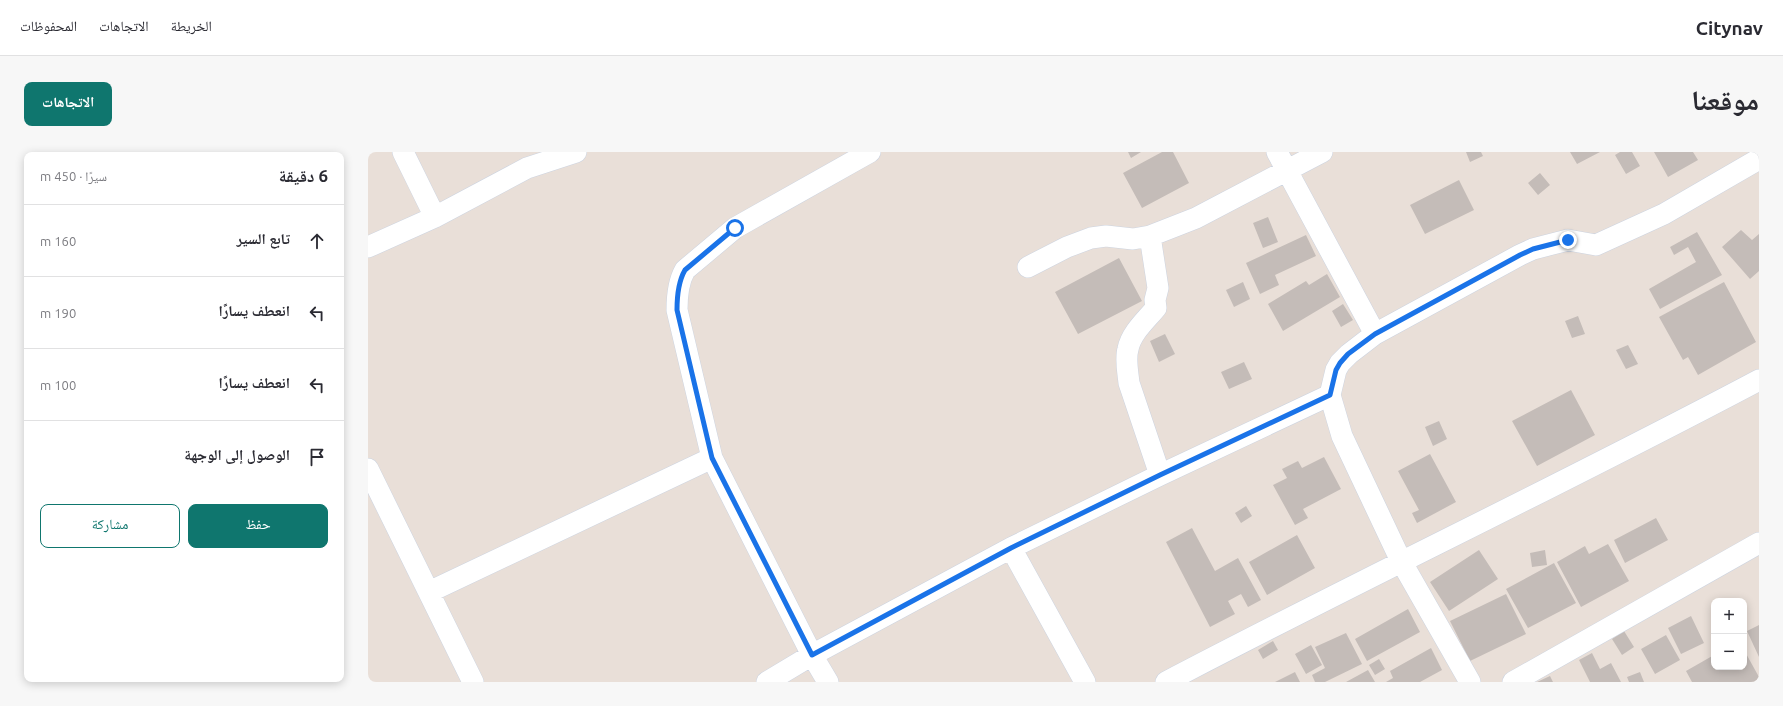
<!DOCTYPE html>
<html lang="ar">
<meta charset="utf-8">
<style>
:root{--surface:#fff;--page:#f7f7f7;--text:#2b2b33;--muted:#7c7c81;--line:#e1e1e2;--accent:#0f766e}
body{margin:0;font-family:Ubuntu,"Noto Naskh Arabic",sans-serif;background:var(--page);color:var(--text);direction:rtl}
.controls{position:absolute;right:12px;bottom:12px;display:grid;overflow:hidden;border-radius:8px;box-shadow:0 2px 10px #0003}
.controls button{width:36px;height:36px;display:grid;place-items:center;padding:0;border:0;border-bottom:1px solid var(--line);background:var(--surface);color:var(--text);font:20px sans-serif}
.stop{position:absolute;width:12px;height:12px;margin:-9px;border:3px solid #1a73e8;border-radius:50%;background:#fff}
.stop.end{background:#1a73e8;border-color:#fff;box-shadow:0 1px 4px #0008}
.list{margin:0;padding:0;list-style:none}
h2{display:flex;justify-content:space-between;align-items:center;height:52px;margin:0;padding:0 16px;font-size:17px}
h2 small{font-size:13px;font-weight:400;color:var(--muted)}
.list li{display:grid;grid-template-columns:26px 1fr auto;gap:12px;align-items:center;box-sizing:border-box;height:72px;padding:0 16px;border-top:1px solid var(--line)}
.list b{display:block;font-size:15px;white-space:nowrap}
.list em{font-size:13px;font-style:normal;color:var(--muted)}
.actions{display:flex;gap:8px;padding:12px 16px}
.actions a{flex:1;padding:9px 0;border:1px solid var(--accent);border-radius:8px;text-align:center;font-size:14px;color:var(--accent)}
.actions .main{background:var(--accent);color:#fff}
.icon{flex:none;width:22px;height:22px;fill:none;stroke:currentColor;stroke-width:2;stroke-linecap:round;stroke-linejoin:round}
.map{position:relative;flex:none;width:1391px;height:530px;overflow:hidden;direction:ltr;border-radius:8px}
header{display:flex;align-items:center;gap:24px;box-sizing:border-box;height:56px;padding:0 20px;background:var(--surface);border-bottom:1px solid var(--line)}
header strong{font-size:19px}
nav{display:flex;gap:22px;margin-inline-start:auto;font-size:14px}
.intro{display:flex;align-items:center;justify-content:space-between;box-sizing:border-box;height:96px;padding:0 24px}
h1{margin:0;font-size:28px}
.button{padding:10px 18px;border-radius:8px;background:var(--accent);color:#fff;font-size:14px;font-weight:700}
main{display:flex;gap:24px;padding:0 24px}
aside{flex:1;background:var(--surface);border-radius:8px;box-shadow:0 2px 10px #0003}
.map>svg:first-child{display:block}
.building{fill:#c4bcb8}
.lines{fill:none;stroke-linecap:round;stroke-linejoin:round}
.minor-casing{stroke:#cdd4e0;stroke-width:22}
.minor{stroke:#fff;stroke-width:21}
.route{stroke:#1a73e8;stroke-width:5}
</style>
<header>
<strong>Citynav</strong>
<nav><a>الخريطة</a><a>الاتجاهات</a><a>المحفوظات</a></nav>
</header>
<div class="intro"><h1>موقعنا</h1><a class="button">الاتجاهات</a></div>
<main>
<div class="map">
<svg width="1391" height="530" viewBox="0 0 1391 530">
<rect width="100%" height="100%" fill="#e9dfd8"/>
<path class="building" d="M760,0h13l-10,6z
M794,0h11l16,31 -47,25 -19,-35z
M1098,0h15l2,4 -13,6z
M1202,0h30l-23,12z
M1252,0h12l8,14 -14,8 -11,-19z
M1286,0h39l5,8 -30,17z
M1172,21l10,12 -12,10 -10,-12z
M1091,28l15,30 -49,24 -15,-29z
M900,65l10,25 -15,6 -10,-25z
M1373,78l11,10 7,-6v37l-9,8 -28,-32z
M1329,80l25,43 -62,34 -11,-20 47,-27 -8,-15 -14,8 -4,-8z
M938,83l10,21 -41,19 4,10 -19,9 -14,-31z
M751,106l23,43 -64,33 -23,-42z
M959,122l13,23 -57,34 -15,-27 38,-23 3,4z
M875,130l7,17 -16,8 -8,-17z
M1356,130l32,60 -58,33 -10,-18 -5,3 -24,-43z
M975,152l10,16 -12,7 -9,-16z
M1210,164l7,18 -13,4 -7,-17z
M797,182l10,20 -16,8 -9,-21z
M1260,193l10,19 -12,5 -10,-19z
M876,210l8,17 -23,10 -8,-17z
M1203,238l24,45 -58,31 -25,-45z
M1071,269l8,18 -14,7 -8,-19z
M1062,302l26,48 -39,21 -5,-10 7,-3 -21,-39z
M956,305l17,32 -38,20 5,9 -13,7 -22,-40 14,-7 -5,-9 16,-8 4,7z
M878,354l6,10 -11,7 -6,-10z
M1288,366l12,22 -43,23 -11,-23z
M824,376l23,43 23,-13 23,42 -13,7 -7,-13 -13,7 7,13 -25,13 -44,-85z
M929,383l18,33 -48,27 -18,-33z
M1240,392l21,37 -48,26 -24,-45 28,-16 4,8z
M1111,398l19,29 -49,32 -19,-29z
M1177,398l2,15 -15,2 -2,-14z
M1186,411l22,40 -48,25 -22,-39z
M1138,442l20,40 -56,27 -20,-40z
M1040,457l12,23 -53,29 -12,-22z
M1323,464l13,27 -23,11 -13,-26z
M1391,473v32l-12,-26z
M1256,479l10,16 -12,8 -10,-16z
M978,481l16,31 -37,18h-10l-3,-7 13,-7 -10,-21z
M1298,483l14,25 -25,14 -14,-25z
M905,489l5,9 -15,9 -5,-9z
M943,493l11,20 -16,9 -11,-20z
M1063,496l11,22 -22,12h-34l7,-4 -3,-7z
M1376,498l15,27v5h-67l-6,-11 28,-16v12h30z
M1224,501l8,16 11,-6 10,19h-31l-11,-22z
M1011,507l6,10 -10,6 -6,-10z
M1000,518l7,12h-29z
M927,520l5,10h-25z
M1272,520l4,10h-15l-2,-5z
M1182,524l3,6h-16z"/>
<g class="lines">
<defs>
<path id="minor" d="M35,0l32,65
M909,0l98,182
M782,84l8,52 -3,12 1,8c-10,12 -25,25 -28,41 -3,10 0,24 1,34l31,92
M0,95l67,-30 92,-49 49,-16
M660,115l39,-20 24,-9 15,-2 27,3 17,-3 46,-18 126,-66
M0,317l105,213
M643,396l74,134
M61,440l283,-134
M399,530l45,-27 -100,-197 -35,-148c0,-14 1,-28 8,-40l50,-42 135,-76
M460,530l-16,-27 199,-107 149,-73 170,-80
M798,530c196,-103 397,-198 593,-302
M1102,530l-69,-121 -59,-125 -12,-41 6,-25 4,-7 9,-9 26,-20 145,-79 13,-6 35,-9 28,5 68,-31 95,-55
M1145,530l246,-139"/>
</defs>
<use href="#minor" class="minor-casing"/>
<use href="#minor" class="minor"/>
</g>
<g class="lines">
<path class="route" d="M367,76l-50,42c-7,12 -8,26 -8,40l35,148 100,197 199,-107 149,-73 170,-80 6,-25 4,-7 8,-9 27,-20 145,-79 13,-6 35,-9"/>
</g>
</svg>
<div class="controls">
<button>+</button>
<button>−</button>
</div>
<div class="stop" style="left:367px;top:76px"></div>
<div class="stop end" style="left:1200px;top:88px"></div>
</div>
<aside>
<h2>6 دقيقة<small>سيرًا · 450 m</small></h2>
<ul class="list">
<li><svg class="icon" aria-label="ahead" viewBox="0 0 24 24"><path d="M12 20V5M6 11l6-6 6 6"/></svg><div><b>تابع السير</b></div><em>160 m</em></li>
<li><svg class="icon" aria-label="left" viewBox="0 0 24 24"><path d="M17 20v-9H6M10 6l-5 5 5 5"/></svg><div><b>انعطف يسارًا</b></div><em>190 m</em></li>
<li><svg class="icon" aria-label="left" viewBox="0 0 24 24"><path d="M17 20v-9H6M10 6l-5 5 5 5"/></svg><div><b>انعطف يسارًا</b></div><em>100 m</em></li>
<li><svg class="icon" aria-label="arrive" viewBox="0 0 24 24"><path d="M6 21V4h12l-3 4 3 4H6"/></svg><div><b>الوصول إلى الوجهة</b></div></li>
</ul>
<div class="actions"><a class="main">حفظ</a><a>مشاركة</a></div>
</aside>
</main>
